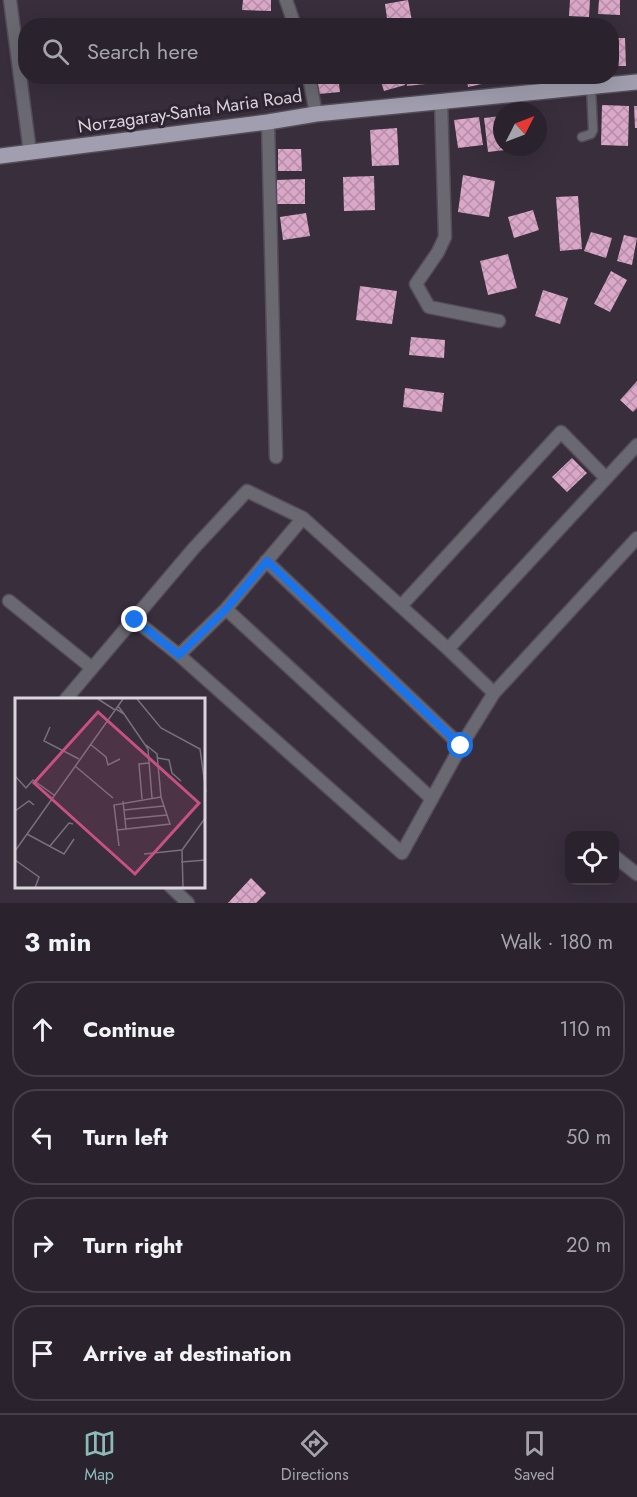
<!DOCTYPE html>
<meta charset="utf-8">
<style>
:root{--surface:#2a222d;--page:#362f39;--text:#f1f3f6;--muted:#a5a4aa;--line:#463f49;--accent:#8bbbb9}
body{margin:0;font-family:Jost,sans-serif;background:var(--page);color:var(--text)}
.controls{position:absolute;right:18px;bottom:18px;display:grid;overflow:hidden;border-radius:12px;box-shadow:0 6px 24px #0002}
.controls button{width:54px;height:54px;display:grid;place-items:center;padding:0;border:0;border-bottom:2px solid var(--line);background:var(--surface);color:var(--text);font:30px sans-serif}
.compass{position:absolute;left:493px;top:102px;width:54px;height:54px;border-radius:50%;background:var(--surface);box-shadow:0 6px 24px #0002;rotate:48deg}
.stop{position:absolute;width:18px;height:18px;margin:-14px;border:4px solid #1a73e8;border-radius:50%;background:#fff}
.stop.end{background:#1a73e8;border-color:#fff;box-shadow:0 2px 6px #0008}
.list{margin:0;padding:0;list-style:none}
h2{display:flex;justify-content:space-between;align-items:center;height:78px;margin:0;padding:0 24px;font-size:26px}
h2 small{font-size:20px;font-weight:400;color:var(--muted)}
.list li{display:grid;grid-template-columns:39px 1fr auto;gap:18px;align-items:center;box-sizing:border-box;height:96px;margin:0 12px 12px;padding:0 12px;border:2px solid var(--line);border-radius:24px}
.list b{display:block;font-size:22px;white-space:nowrap}
.list em{font-size:20px;font-style:normal;color:var(--muted)}
.icon{flex:none;width:33px;height:33px;fill:none;stroke:currentColor;stroke-width:2;stroke-linecap:round;stroke-linejoin:round}
.map{position:relative;flex:none;width:637px;height:903px;overflow:hidden}
.search{position:absolute;background:var(--surface);box-shadow:0 6px 24px #0002;left:18px;right:18px;top:18px;height:66px;display:flex;align-items:center;gap:15px;box-sizing:border-box;padding:0 21px;border-radius:24px;color:var(--muted);font-size:22px}
.sheet{height:510px;background:var(--surface)}
nav{display:flex;justify-content:space-around;align-items:center;box-sizing:border-box;height:84px;border-top:2px solid var(--line);background:var(--surface);font-size:16px;color:var(--muted)}
nav a{display:grid;justify-items:center;gap:3px}
nav .on{color:var(--accent)}
.map>svg:first-child{display:block}
.building{fill:url(#building-cross-hatch)}
.lines{fill:none;stroke-linecap:round;stroke-linejoin:round}
.service-casing{stroke:#554c59;stroke-width:11}
.minor-casing{stroke:#554c59;stroke-width:15}
.primary-casing{stroke:#554c59;stroke-width:18}
.service{stroke:#6a6971;stroke-width:8}
.minor{stroke:#6a6971;stroke-width:12}
.primary{stroke:#a19faf;stroke-width:15}
.route{stroke:#1a73e8;stroke-width:8}
.labels{text-anchor:middle;stroke-width:6;stroke-linejoin:round;paint-order:stroke}
.street-label{font-size:18px;fill:#dad4dc;stroke:#2e2432}
.inset-road{fill:none;stroke:#79707c;stroke-width:1.5}
.view{fill:#c95082;fill-opacity:0.15;stroke:#c95082;stroke-width:3}
.inset-edge{fill:none;stroke:#dad4dc;stroke-width:3}
</style>
<div class="map">
<svg width="637" height="903" viewBox="0 0 637 903">
<defs>
<pattern id="building-cross-hatch" width="8" height="8" patternUnits="userSpaceOnUse" patternTransform="scale(1.5)"><rect width="8" height="8" fill="#dba7c8"/><path d="M0 0l8 8M0 8l8-8" fill="none" stroke="#b48da6"/></pattern>
</defs>
<rect width="100%" height="100%" fill="#382e3c"/>
<path class="building" d="M243,0h28v11l-29,-1z
M408,0l5,26h-25l-3,-22z
M570,0h20l-1,17 -20,-1z
M599,0h21v15l-22,-1z
M612,38h13l1,28h-14z
M317,76h21l2,16 -21,2z
M379,76h24l2,9 -21,6z
M406,76h28l1,7 -28,3z
M466,76h29l1,5 -28,6z
M602,105l27,1 -1,40 -27,-1z
M634,106h3v22h-2z
M501,116l1,31h3v3l-17,2 -4,-34z
M479,117l4,28 -25,3 -4,-28z
M397,128l2,37 -27,1 -2,-36z
M278,149h23l1,22h-24z
M463,175l32,6 -6,36 -31,-5z
M374,176l1,34 -31,1 -1,-34z
M305,179v25h-28v-24z
M578,196l4,53 -22,2 -4,-54z
M533,210l6,20 -25,8 -6,-21z
M306,213l4,23 -27,4 -3,-23z
M591,232l21,6 -6,20 -22,-7z
M624,235l13,3 -5,27 -15,-4z
M508,254l9,34 -29,7 -8,-34z
M611,271l16,9 -17,32 -16,-8z
M360,286l37,5 -5,33 -36,-4z
M543,290l25,8 -8,26 -25,-8z
M411,337l34,3 -1,18 -35,-3z
M637,381v27l-4,4 -13,-12z
M405,388l39,5 -2,19 -39,-5z
M572,458l15,15 -20,19 -15,-15z
M251,878l15,15 -10,10h-28z"/>
<g class="lines">
<defs>
<path id="service" d="M582,137l9,-3 2,-4 -2,-43"/>
<path id="minor" d="M10,0l20,152
M286,0l9,26
M309,76l7,38
M441,101l4,136 -7,15 -22,32 13,23 70,14
M268,122l8,335
M266,561l195,185
M9,601l83,67
M401,606l160,-174 45,46
M226,609l206,190
M135,620l44,35 223,198 59,-107 33,-53 143,-155
M448,649l189,-204
M179,655l47,-46 77,-91
M66,699l128,-151 53,-57 56,27 145,131 46,44
M614,856l23,18
M170,886l18,17"/>
<path id="primary" d="M0,156l268,-34 48,-8 321,-32"/>
</defs>
<use href="#service" class="service-casing"/>
<use href="#minor" class="minor-casing"/>
<use href="#primary" class="primary-casing"/>
<use href="#service" class="service"/>
<use href="#minor" class="minor"/>
<use href="#primary" class="primary"/>
</g>
<g class="lines">
<path class="route" d="M135,620l44,35 47,-46 41,-48 194,185"/>
</g>
<g class="labels">
<g class="street-label">
<text transform="translate(190 111) rotate(-8)" y="6">Norzagaray-Santa Maria Road</text>
</g>
</g>
<g transform="translate(15 698)">
<rect width="190" height="190" fill="#382e3c"/>
<path class="inset-road" d="M83,1l17,11M122,1l24,29 39,21 6,43M101,11l8,5 -6,-8M109,16l24,35 4,49M35,29l-6,14 35,18M75,46l16,13 2,8 12,-6M143,60l11,2 3,13 9,8M60,68l38,32M0,78l11,12 7,-8 21,15M127,101l-3,-35 10,-1M108,103l3,28M109,112l40,-4M0,113l14,-10 5,4M110,121l42,-4M102,132l53,-6 -9,-27 -4,-43 -11,-9M12,136l37,20 10,-15M35,148l19,-23 4,1M104,148l-5,-41 47,-8M0,153l108,-152M129,156l38,-4M0,162l24,17 -4,11M166,164l25,-2M168,190l-1,-38 24,-33"/>
<path class="view" d="M83,14l101,91 -64,71 -101,-91z"/>
<rect width="190" height="190" class="inset-edge"/>
</g>
</svg>
<div class="controls">
<button><svg class="icon" aria-label="locate" viewBox="0 0 24 24"><circle cx="12" cy="12" r="6"/><path d="M12 2v4M12 18v4M2 12h4M18 12h4"/></svg></button>
</div>
<svg class="compass" viewBox="-18 -18 36 36"><path d="M0-13l5 13h-10z" fill="#e53935"/><path d="M0 13l5-13h-10z" fill="#a5a4aa"/></svg>
<div class="stop" style="left:461px;top:746px"></div>
<div class="stop end" style="left:135px;top:620px"></div>
<div class="search"><svg class="icon" aria-label="search" viewBox="0 0 24 24"><circle cx="10" cy="10" r="6"/><path d="M15 15l6 6"/></svg>Search here</div>
</div>
<section class="sheet">
<h2>3 min<small>Walk · 180 m</small></h2>
<ul class="list">
<li><svg class="icon" aria-label="ahead" viewBox="0 0 24 24"><path d="M12 20V5M6 11l6-6 6 6"/></svg><div><b>Continue</b></div><em>110 m</em></li>
<li><svg class="icon" aria-label="left" viewBox="0 0 24 24"><path d="M17 20v-9H6M10 6l-5 5 5 5"/></svg><div><b>Turn left</b></div><em>50 m</em></li>
<li><svg class="icon" aria-label="right" viewBox="0 0 24 24"><path d="M7 20v-9h11M14 6l5 5-5 5"/></svg><div><b>Turn right</b></div><em>20 m</em></li>
<li><svg class="icon" aria-label="arrive" viewBox="0 0 24 24"><path d="M6 21V4h12l-3 4 3 4H6"/></svg><div><b>Arrive at destination</b></div></li>
</ul>
</section>
<nav>
<a class="on"><svg class="icon" aria-label="map" viewBox="0 0 24 24"><path d="M3 6l6-2 6 2 6-2v14l-6 2-6-2-6 2zM9 4v14M15 6v14"/></svg>Map</a>
<a><svg class="icon" aria-label="directions" viewBox="0 0 24 24"><path d="M12 3l9 9-9 9-9-9zM9 14v-3h6M13 9l2 2-2 2"/></svg>Directions</a>
<a><svg class="icon" aria-label="saved" viewBox="0 0 24 24"><path d="M7 4h10v16l-5-4-5 4z"/></svg>Saved</a>
</nav>
